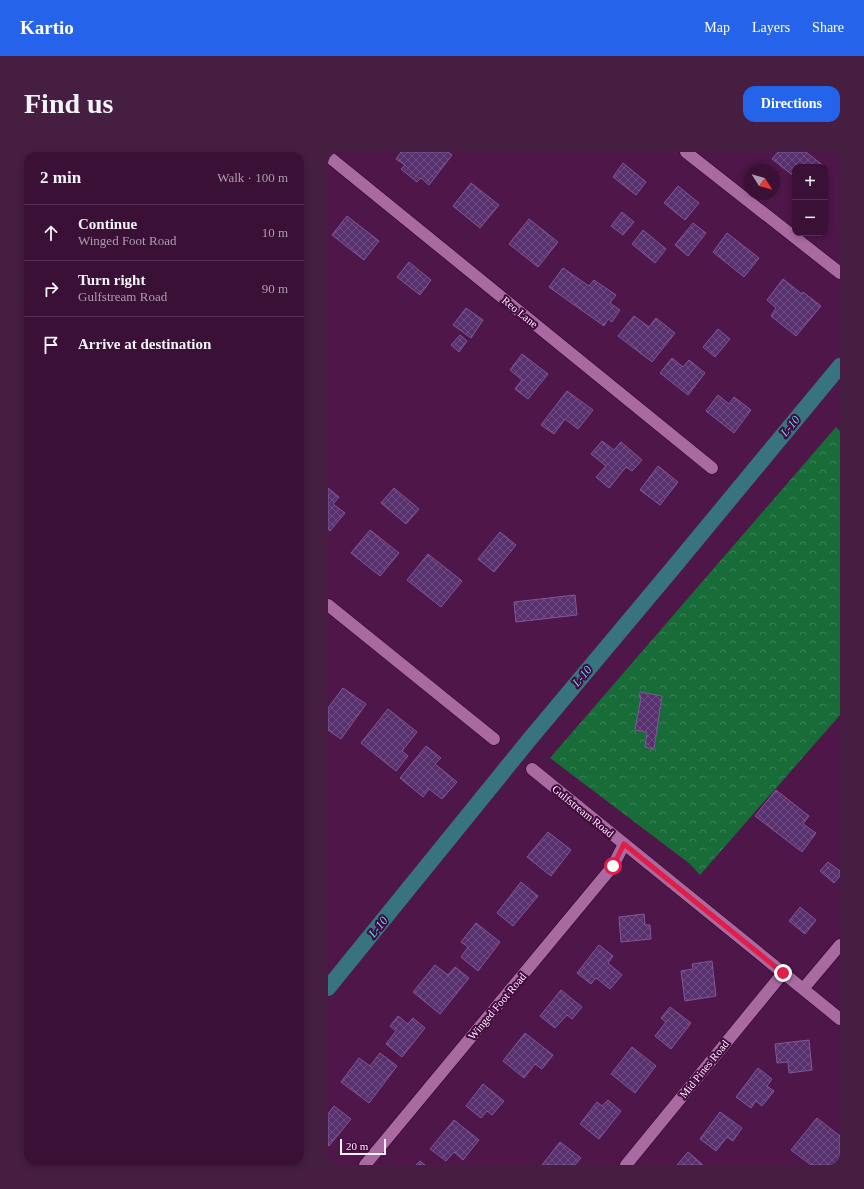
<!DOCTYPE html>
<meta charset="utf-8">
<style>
:root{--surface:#3a1037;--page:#451e42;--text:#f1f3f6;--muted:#ab9dad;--line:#543052;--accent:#2563eb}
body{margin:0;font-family:Georgia,serif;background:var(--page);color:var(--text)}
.controls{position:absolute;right:12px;top:12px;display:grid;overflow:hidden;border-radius:8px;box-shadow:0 2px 6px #0003}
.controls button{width:36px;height:36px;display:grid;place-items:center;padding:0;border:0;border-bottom:1px solid var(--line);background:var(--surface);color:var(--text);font:20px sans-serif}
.compass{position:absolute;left:416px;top:12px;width:36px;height:36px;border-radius:50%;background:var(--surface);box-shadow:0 2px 6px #0003;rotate:127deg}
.scale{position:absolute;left:12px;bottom:10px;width:46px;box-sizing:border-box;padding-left:4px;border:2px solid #fef0fc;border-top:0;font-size:11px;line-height:14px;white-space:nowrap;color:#fef0fc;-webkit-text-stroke:3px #42093e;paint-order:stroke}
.stop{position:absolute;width:12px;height:12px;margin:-9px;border:3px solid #e11d48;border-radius:50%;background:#fff}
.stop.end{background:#e11d48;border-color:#fff;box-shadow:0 1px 4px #0008}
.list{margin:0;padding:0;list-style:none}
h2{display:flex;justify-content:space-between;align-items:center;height:52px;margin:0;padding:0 16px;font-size:17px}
h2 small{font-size:13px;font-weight:400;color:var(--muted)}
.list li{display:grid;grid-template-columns:26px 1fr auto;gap:12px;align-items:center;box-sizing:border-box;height:56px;padding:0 16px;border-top:1px solid var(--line)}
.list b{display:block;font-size:15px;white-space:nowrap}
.list p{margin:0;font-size:13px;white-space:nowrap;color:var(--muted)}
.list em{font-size:13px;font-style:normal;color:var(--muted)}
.icon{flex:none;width:22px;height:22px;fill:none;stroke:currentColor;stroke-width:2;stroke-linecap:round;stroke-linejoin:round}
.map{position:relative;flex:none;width:512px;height:1013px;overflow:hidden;border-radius:12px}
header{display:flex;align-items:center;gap:24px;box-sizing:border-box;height:56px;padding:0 20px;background:var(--accent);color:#fff}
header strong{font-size:19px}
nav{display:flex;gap:22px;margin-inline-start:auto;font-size:14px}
.intro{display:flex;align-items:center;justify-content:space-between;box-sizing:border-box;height:96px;padding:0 24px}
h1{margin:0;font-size:28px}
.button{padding:10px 18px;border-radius:12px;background:var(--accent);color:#fff;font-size:14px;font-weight:700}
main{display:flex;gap:24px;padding:0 24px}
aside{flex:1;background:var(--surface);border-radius:12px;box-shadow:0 2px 6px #0003}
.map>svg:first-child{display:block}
.forest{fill:url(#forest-crowns)}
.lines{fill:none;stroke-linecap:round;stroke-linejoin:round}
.canal{stroke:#377480;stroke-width:16}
.building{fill:url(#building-cross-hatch);stroke:#805899}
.minor-casing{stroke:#2d032a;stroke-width:13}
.minor{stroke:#a86aa1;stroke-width:12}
.route{stroke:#e11d48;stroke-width:5}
.labels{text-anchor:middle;stroke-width:4;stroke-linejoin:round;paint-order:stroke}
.street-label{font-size:11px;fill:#fef0fc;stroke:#42093e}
.water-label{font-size:12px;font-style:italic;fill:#5bddf3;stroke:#42093e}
</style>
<header>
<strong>Kartio</strong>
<nav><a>Map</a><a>Layers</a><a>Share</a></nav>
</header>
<div class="intro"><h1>Find us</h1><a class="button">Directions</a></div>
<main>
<aside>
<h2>2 min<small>Walk · 100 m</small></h2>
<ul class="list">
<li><svg class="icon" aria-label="ahead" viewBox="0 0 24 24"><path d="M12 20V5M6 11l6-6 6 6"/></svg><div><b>Continue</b><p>Winged Foot Road</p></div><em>10 m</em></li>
<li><svg class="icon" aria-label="right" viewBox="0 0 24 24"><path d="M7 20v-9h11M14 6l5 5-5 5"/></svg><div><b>Turn right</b><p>Gulfstream Road</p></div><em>90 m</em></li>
<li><svg class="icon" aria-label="arrive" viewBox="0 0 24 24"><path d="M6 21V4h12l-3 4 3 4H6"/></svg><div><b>Arrive at destination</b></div></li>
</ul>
</aside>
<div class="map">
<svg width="512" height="1013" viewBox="0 0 512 1013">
<defs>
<pattern id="forest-crowns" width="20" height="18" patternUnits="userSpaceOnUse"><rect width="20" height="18" fill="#186c37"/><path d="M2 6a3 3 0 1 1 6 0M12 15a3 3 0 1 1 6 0" fill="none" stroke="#3b8155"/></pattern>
<pattern id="building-cross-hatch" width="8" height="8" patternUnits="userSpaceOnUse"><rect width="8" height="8" fill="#57306e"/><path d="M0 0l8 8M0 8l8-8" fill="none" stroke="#704e84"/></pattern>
</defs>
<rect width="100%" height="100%" fill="#4e1649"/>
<path class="forest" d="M508,275l4,4v284l-140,160 -10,-11 -140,-106z"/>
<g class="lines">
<path class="canal" d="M0,836l201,-248 144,-172 167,-202"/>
</g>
<path class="building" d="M73,0h47l4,3 -23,30 -8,-7 -4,4 -16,-13 4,-4 -9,-6z
M450,0h28l19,15h-30v10l-23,-18z
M295,11l23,19 -10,13 -23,-18z
M143,31l28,22 -19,23 -27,-22z
M350,34l21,17 -14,17 -21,-17z
M294,60l12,10 -11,13 -12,-9z
M19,64l32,25 -15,19 -32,-25z
M201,67l29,23 -20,25 -29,-23z
M365,71l13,10 -18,23 -13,-11z
M315,78l23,19 -11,14 -23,-19z
M399,81l32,25 -15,19 -31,-25z
M81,110l22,18 -11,15 -23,-18z
M235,116l26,18 5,-6 22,15 -6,8 10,7 -8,12 -4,-3 -4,7 -55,-39z
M455,127l19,15 1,-2 18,14 -25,30 -25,-20 5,-8 -9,-8z
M138,156l17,12 -12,18 -18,-13z
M306,164l15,11 7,-9 19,15 -23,29 -34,-26z
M390,177l12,10 -15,18 -12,-10z
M132,183l7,6 -8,11 -8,-7z
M194,202l26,20 -20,25 -13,-10 7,-9 -12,-10z
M344,206l11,9 6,-7 16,13 -17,22 -28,-22z
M239,239l26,19 -15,19 -13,-10 -11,15 -13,-9z
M390,243l11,9 5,-7 17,13 -17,23 -28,-22z
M274,289l12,9 7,-8 21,18 -10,11 -6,-4 -17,21 -13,-11 10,-11 -15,-12z
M330,314l20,16 -18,23 -20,-15z
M0,336l11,9 -6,7 12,9 -15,18 -2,-2z
M66,336l25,21 -13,15 -25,-21z
M42,378l29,23 -19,23 -29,-23z
M172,380l16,13 -22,27 -16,-13z
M100,402l34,27 -21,26 -34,-27z
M247,443l2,20 -61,7 -2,-20z
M15,536l23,16 -25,35 -13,-9v-22z
M312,540l22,4 -8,53 -9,-2 2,-15 -12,-2 6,-33h-2z
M60,557l29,23 -15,19 6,5 -12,15 -35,-28z
M98,594l15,12 -6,6 22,18 -15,17 -13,-10 -6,8 -23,-19z
M448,638l33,26 -6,8 13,9 -14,19 -47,-36z
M220,680l23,18 -20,26 -24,-19z
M500,710l12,9v5l-6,7 -14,-12z
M193,730l17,14 -25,30 -16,-13z
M472,755l16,13 -11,14 -16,-13z
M316,762l1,11h5l1,14 -30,3 -2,-25z
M148,771l24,19 -22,29 -17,-14 7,-10 -7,-5z
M271,793l14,11 -5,7 14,12 -12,14 -14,-11 -5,6 -14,-11z
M384,809l4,35 -31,5 -4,-30 12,-2 -1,-5z
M107,813l13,10 7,-8 14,11 -29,36 -27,-22z
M233,838l21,17 -10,12 -5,-4 -12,13 -15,-12z
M342,855l21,16 -20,26 -16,-13 11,-14 -5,-4z
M70,864l10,8 5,-6 12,10 -23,29 -16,-13 10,-13 -6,-5z
M197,881l28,22 -11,14 -7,-5 -11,14 -21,-17z
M481,888l3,30 -23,3 -1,-11 -11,1 -2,-19z
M304,895l24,19 -21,27 -24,-19z
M52,901l17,13 -28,37 -28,-21 18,-24 11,8z
M430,916l14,11 -5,7 7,5 -12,15 -6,-5 -5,7 -15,-11z
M155,932l21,17 -12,14 -5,-4 -6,7 -15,-12z
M280,948l13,11 -22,28 -19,-15 17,-22 5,4z
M6,954l17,13 -22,27 -1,-1v-31z
M392,960l22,16 -9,13 -6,-4 -11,14 -16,-12z
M489,966l23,18v27l-2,-2 -4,4h-23l-20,-15z
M126,968l25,20 -16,20 -9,-8 -8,9 -16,-12z
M232,990l21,16 -6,7h-33z
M360,1000l15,13h-26z
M92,1009l5,4h-9z"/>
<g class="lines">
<defs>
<path id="minor" d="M358,0l154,121
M0,4l384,312
M0,453l166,134
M204,617l308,250
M475,837l37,-44
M37,1013l248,-299 11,-22
M298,1013l157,-192"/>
</defs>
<use href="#minor" class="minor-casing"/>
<use href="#minor" class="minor"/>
</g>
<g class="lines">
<path class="route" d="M285,714l11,-22 159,129"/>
</g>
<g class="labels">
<g class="street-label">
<text transform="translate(192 160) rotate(39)" y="4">Reo Lane</text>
<text transform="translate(255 659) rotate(39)" y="4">Gulfstream Road</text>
<text transform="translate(169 854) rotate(-50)" y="4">Winged Foot Road</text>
<text transform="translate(376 917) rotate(-51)" y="4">Mid Pines Road</text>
</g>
<g class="water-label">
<text transform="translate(462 274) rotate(-50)" y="4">L-10</text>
<text transform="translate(254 524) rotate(-50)" y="4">L-10</text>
<text transform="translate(50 775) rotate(-51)" y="4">L-10</text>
</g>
</g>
</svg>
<div class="controls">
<button>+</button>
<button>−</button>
</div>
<svg class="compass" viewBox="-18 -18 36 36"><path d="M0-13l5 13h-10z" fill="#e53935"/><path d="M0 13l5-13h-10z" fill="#ab9dad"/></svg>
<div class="scale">20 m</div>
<div class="stop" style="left:285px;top:714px"></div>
<div class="stop end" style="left:455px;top:821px"></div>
</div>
</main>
